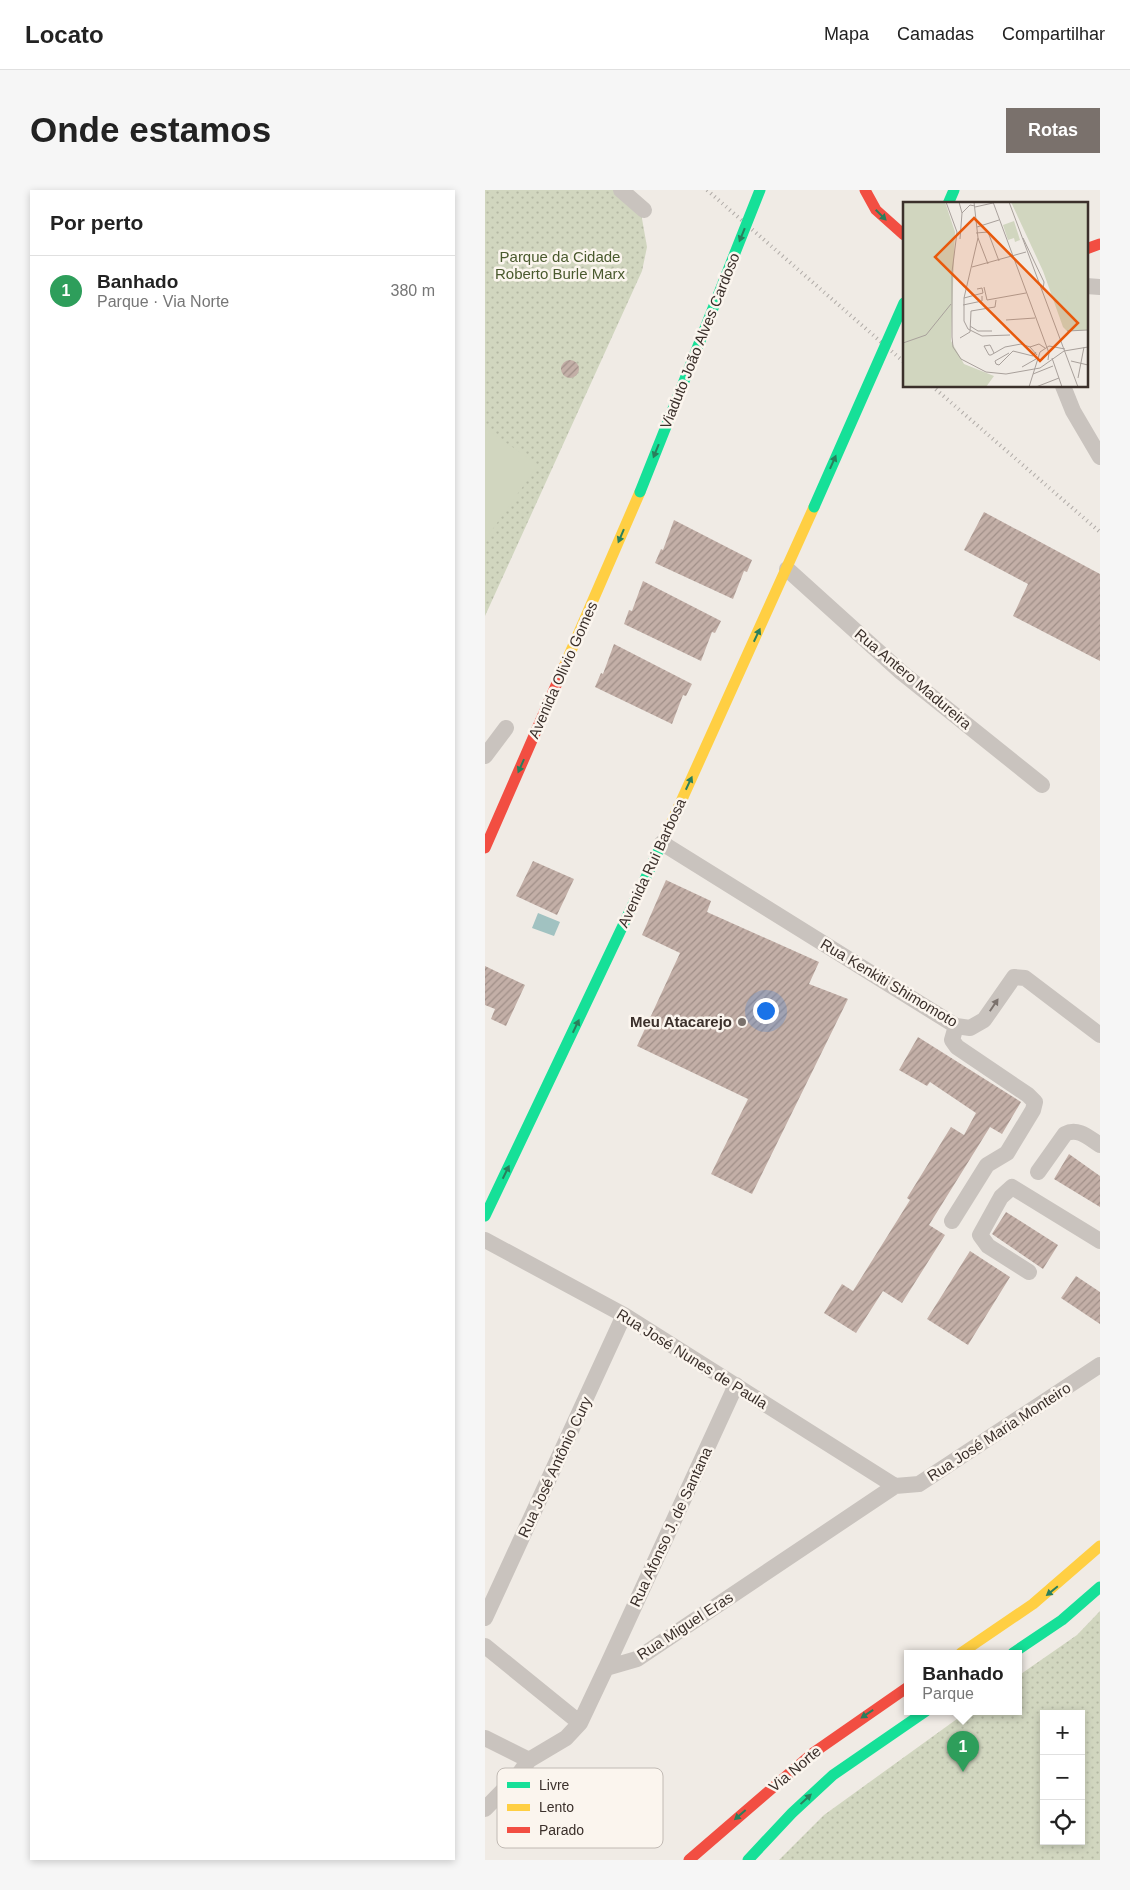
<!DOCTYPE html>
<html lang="pt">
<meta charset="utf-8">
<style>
:root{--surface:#fff;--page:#f6f6f6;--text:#222;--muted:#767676;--line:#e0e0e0;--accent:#7a716c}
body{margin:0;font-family:Arial,sans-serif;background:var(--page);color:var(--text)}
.controls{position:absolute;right:15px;bottom:15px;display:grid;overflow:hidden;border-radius:0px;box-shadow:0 2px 8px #0003}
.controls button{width:45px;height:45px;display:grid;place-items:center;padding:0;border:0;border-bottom:1px solid var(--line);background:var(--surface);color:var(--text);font:25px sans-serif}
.you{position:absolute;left:280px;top:820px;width:18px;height:18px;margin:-12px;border:4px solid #fff;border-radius:50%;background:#1a73e8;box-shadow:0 0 0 8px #1a73e833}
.badge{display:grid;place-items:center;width:32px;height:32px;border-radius:50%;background:var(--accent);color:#fff;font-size:16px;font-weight:700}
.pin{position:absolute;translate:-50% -41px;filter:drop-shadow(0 1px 2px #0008)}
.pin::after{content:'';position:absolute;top:26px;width:18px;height:15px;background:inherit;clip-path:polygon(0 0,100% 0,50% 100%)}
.popup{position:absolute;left:419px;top:1460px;width:118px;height:65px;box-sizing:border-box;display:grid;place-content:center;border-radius:0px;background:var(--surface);filter:drop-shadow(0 1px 4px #0005);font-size:16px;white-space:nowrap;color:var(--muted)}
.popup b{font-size:19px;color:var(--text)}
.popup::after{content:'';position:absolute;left:50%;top:100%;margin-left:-10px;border:10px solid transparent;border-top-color:var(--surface)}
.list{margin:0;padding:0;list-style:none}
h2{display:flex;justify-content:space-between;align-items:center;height:65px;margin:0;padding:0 20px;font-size:21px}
h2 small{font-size:16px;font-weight:400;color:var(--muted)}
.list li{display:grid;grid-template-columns:32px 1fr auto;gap:15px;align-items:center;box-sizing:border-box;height:70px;padding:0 20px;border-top:1px solid var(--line)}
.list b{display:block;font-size:19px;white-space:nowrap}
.list p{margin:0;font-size:16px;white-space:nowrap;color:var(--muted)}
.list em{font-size:16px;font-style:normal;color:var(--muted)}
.icon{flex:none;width:28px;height:28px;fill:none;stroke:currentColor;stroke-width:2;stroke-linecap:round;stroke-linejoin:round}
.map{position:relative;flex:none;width:615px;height:1670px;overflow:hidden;border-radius:0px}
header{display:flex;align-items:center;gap:30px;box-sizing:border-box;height:70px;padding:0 25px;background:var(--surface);border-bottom:1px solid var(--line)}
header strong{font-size:24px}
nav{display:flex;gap:28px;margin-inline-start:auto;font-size:18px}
.intro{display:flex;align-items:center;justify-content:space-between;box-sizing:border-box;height:120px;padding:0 30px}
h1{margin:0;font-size:35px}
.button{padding:12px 22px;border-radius:0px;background:var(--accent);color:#fff;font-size:18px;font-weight:700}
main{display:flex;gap:30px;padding:0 30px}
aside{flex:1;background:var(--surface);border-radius:0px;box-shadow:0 2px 8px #0003}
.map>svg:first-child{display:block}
.park{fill:url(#park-dots);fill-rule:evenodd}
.garden{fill:#d1d6bf}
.water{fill:#a1c2c1}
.building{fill:url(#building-hatch)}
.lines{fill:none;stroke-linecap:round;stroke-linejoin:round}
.street{stroke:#c9c3be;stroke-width:16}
.fast{stroke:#16e098;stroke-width:11}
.slow{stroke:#ffcf43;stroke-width:11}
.jam{stroke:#f24e42;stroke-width:11}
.rail{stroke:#b1aca8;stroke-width:4;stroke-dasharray:1 4;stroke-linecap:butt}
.fast-bridge{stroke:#16e098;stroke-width:11}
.oneway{fill:#2a7f5c}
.oneway2{fill:#7b726d}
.poi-dot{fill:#7a716c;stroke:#fbf5ee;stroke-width:2}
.labels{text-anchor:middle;stroke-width:5;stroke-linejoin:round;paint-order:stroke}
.park-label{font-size:15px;fill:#4a5a2e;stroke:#fbf5ee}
.street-label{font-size:15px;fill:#3b302b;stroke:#fbf5ee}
.poi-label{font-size:15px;font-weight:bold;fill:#3b302b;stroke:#fbf5ee;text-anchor:end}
.inset-road{fill:none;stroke:#a8a09b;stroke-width:1}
.view{fill:#e8590c;fill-opacity:0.15;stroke:#e8590c;stroke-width:2.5}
.inset-edge{fill:none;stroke:#3b302b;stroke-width:2.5}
.key{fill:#fbf5ee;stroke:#c1bab4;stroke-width:1}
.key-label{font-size:14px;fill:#3b302b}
</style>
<header>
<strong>Locato</strong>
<nav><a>Mapa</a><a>Camadas</a><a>Compartilhar</a></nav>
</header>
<div class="intro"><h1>Onde estamos</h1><a class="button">Rotas</a></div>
<main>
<aside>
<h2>Por perto<small></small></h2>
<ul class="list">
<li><span class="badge" style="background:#2e9e5b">1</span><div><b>Banhado</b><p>Parque · Via Norte</p></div><em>380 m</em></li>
</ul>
</aside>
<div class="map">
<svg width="615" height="1670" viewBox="0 0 615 1670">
<defs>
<pattern id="park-dots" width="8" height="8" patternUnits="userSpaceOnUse" patternTransform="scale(1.25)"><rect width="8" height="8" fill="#d1d6bf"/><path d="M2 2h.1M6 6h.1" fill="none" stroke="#b4b8a4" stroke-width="1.8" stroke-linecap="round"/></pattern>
<pattern id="building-hatch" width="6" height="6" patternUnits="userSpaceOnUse" patternTransform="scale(1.25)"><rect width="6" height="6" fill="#c3afa7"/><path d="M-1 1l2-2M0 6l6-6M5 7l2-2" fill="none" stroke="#a08f88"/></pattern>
</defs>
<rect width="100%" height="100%" fill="#f0ebe5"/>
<path class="park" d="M0,0h130l26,23 6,34 -5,24 -157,345z
M615,1421v249h-321l45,-45 144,-104h50v-35l59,-41zM559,1524h37v127h-37z"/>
<path class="garden" d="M0,238l53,37 -53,75z"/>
<path class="water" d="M53,723l22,9 -6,14 -22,-8z"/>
<path class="building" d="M76 179a9 9 0 1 1 18 0a9 9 0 1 1-18 0Z
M499,322l116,62v87l-87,-45 15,-32 -64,-34z
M189,330l78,40 -5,12 -3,-1 -11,28 -78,-36 6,-14 2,1z
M158,391l78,40 -6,12 -3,-1 -11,29 -77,-37 5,-14 3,1z
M129,454l78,40 -6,12 -3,-1 -11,29 -77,-37 6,-14 2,1z
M48,671l41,18 -17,36 -41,-19z
M181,690l45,21 -4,11 112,50 -10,22 39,15 -96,195 -41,-20 37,-75 -111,-53 43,-93 -38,-18z
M0,776l40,19 -19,41 -15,-7 4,-10 -10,-4z
M433,847l103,65 -19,32 -12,-7 -61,98 16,10 -43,68 -19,-12 -27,42 -32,-20 18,-29 11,7 57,-91 -3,-2 44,-71 13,8 12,-22 -46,-31 -3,4 -28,-16z
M584,964l31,22v31l-46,-28z
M521,1022l52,33 -15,24 -51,-35z
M485,1061l40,26 -42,68 -41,-26z
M591,1086l24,16v32l-39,-26z"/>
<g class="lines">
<path class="street" d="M136,0l23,20
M601,96l14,1
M578,196l10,25 27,46
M302,379l114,103 141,113
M0,566l21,-28
M177,653l294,183 14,2 14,-8 30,-43 11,1 75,57
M553,982l27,-38c13,-7 24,4 35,11
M467,1031l35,-56 20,-12 26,-43 2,-8 -7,-7 -71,-48 -5,-7 4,-14
M0,1050l139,75 271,171
M544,1082l-41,-26 -8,-11 21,-38 11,-10 88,54
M410,1296l24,-2 181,-119
M0,1428l139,-303
M0,1456l95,77
M121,1478l130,-283
M0,1548l44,22
M0,1619l34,-35 10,-14 37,-22 14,-15 26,-55 31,-9 258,-173"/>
<path class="fast" d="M463,14l6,-14
M0,1026l180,-379
M528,1463l49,-33 38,-33
M263,1670l44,-47 41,-38 93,-64"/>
<path class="slow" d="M79,477l76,-175
M180,647l149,-330
M476,1463l72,-49 67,-58"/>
<path class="jam" d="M380,0l11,20 28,25
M601,59l14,-5
M0,658l79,-181
M204,1670l124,-107 95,-66"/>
<path class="rail" d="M222,0l197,172
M447,196l168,146"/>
<path class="fast-bridge" d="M155,302l120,-302
M329,317l90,-204"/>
</g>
<defs><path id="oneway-solid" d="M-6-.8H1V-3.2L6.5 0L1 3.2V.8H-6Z" transform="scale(1.25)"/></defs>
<g class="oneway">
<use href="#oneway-solid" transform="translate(396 25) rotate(45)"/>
<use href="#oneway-solid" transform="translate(257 45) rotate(112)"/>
<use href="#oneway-solid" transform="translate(171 261) rotate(112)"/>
<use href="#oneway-solid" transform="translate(348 272) rotate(-66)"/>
<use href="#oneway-solid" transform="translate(136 346) rotate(113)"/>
<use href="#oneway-solid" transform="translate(272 445) rotate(-65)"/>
<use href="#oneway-solid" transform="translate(36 576) rotate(114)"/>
<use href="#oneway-solid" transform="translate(204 593) rotate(-65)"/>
<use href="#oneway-solid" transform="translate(91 836) rotate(-65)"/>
<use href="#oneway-solid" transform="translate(21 982) rotate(-64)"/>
<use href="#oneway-solid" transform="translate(567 1401) rotate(141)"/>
<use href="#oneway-solid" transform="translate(382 1524) rotate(146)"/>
<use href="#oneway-solid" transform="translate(321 1609) rotate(-43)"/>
<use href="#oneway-solid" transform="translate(255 1625) rotate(139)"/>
</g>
<use class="oneway2" href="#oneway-solid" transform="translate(509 815) rotate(-56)"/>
<circle class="poi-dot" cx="257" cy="832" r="5"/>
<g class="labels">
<g class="park-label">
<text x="75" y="72">Parque da Cidade<tspan x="75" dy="17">Roberto Burle Marx</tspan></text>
</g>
<g class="street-label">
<text transform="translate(215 151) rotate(-68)" y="5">Viaduto João Alves Cardoso</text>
<text transform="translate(78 480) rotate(-66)" y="5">Avenida Olivio Gomes</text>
<text transform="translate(428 489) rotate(40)" y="5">Rua Antero Madureira</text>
<text transform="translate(167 673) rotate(-65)" y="5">Avenida Rui Barbosa</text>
<text transform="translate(404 793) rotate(31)" y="5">Rua Kenkiti Shimomoto</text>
<text transform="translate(207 1169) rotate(32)" y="5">Rua José Nunes de Paula</text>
<text transform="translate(514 1242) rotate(-33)" y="5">Rua José Maria Monteiro</text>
<text transform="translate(70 1277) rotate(-65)" y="5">Rua José Antônio Cury</text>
<text transform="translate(186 1337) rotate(-65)" y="5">Rua Afonso J. de Santana</text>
<text transform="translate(200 1436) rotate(-33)" y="5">Rua Miguel Eras</text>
<text transform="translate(310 1579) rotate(-40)" y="5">Via Norte</text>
</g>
<g class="poi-label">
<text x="247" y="837">Meu Atacarejo</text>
</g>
</g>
<g transform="translate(418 12)">
<rect width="185" height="185" fill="#f0ebe5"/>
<path d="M0,0h42l10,30 -4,109 13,23 30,12 -8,11h-83zM108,0h77v128l-21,1 -4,-4 -20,-56z" fill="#d1d6bf"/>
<path d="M111,19l6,19 -5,2 -1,-4 -6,2 -5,-15zM163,87l3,18 -12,2 -3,-18z" fill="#d1d6bf"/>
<path class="inset-road" d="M43,0l11,30 -5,40v65l1,10 8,12 25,13 20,2 34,-6 24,-17 24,-4M56,0l3,11 -2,26M71,0l4,36 -14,60v23l4,8 14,7 28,-1M90,0l56,151 -1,7M106,0l69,185M72,5l18,-4M59,11l8,-8 5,1M74,25l22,-7M73,31l12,-1 11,29M75,36l10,26M120,36l21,44 -1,8M69,65l54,-15M81,85l3,13 39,-7M61,96l19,-5 -1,-5 -5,1M60,103l19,-4v-5M103,118l29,-2M67,124l8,5h14M164,129l21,-1M57,136l10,-6 1,-21 24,-4 1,-7M0,141l23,-8 25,-31M127,145l9,-3 6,4M91,151l-4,-8 -6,1 5,9h2l14,-8 16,-3 9,3 7,8M149,156l10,29M168,159l17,4M93,162l3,1 14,-14 20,5 3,-4M93,162l-1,-3 14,-8M119,165l14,-8M130,172l20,-8M175,176l6,-31M126,185l11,-35 9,-6 16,3M133,185l23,-9"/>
<path class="view" d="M71,16l104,105 -38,38 -105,-104z"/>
<rect width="185" height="185" class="inset-edge"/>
</g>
<rect x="12" y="1578" width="166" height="80" rx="8" class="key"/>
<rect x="22" y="1592" width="23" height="6" fill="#16e098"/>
<rect x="22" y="1614" width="23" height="7" fill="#ffcf43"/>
<rect x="22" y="1637" width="23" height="6" fill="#f24e42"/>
<g class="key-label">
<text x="54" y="1600">Livre</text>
<text x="54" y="1622">Lento</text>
<text x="54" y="1645">Parado</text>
</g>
</svg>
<div class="controls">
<button>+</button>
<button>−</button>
<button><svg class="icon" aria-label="locate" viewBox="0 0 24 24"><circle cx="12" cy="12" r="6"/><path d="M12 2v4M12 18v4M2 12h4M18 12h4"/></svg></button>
</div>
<div class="you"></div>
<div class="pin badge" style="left:478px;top:1582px;background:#2e9e5b">1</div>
<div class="popup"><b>Banhado</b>Parque</div>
</div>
</main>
